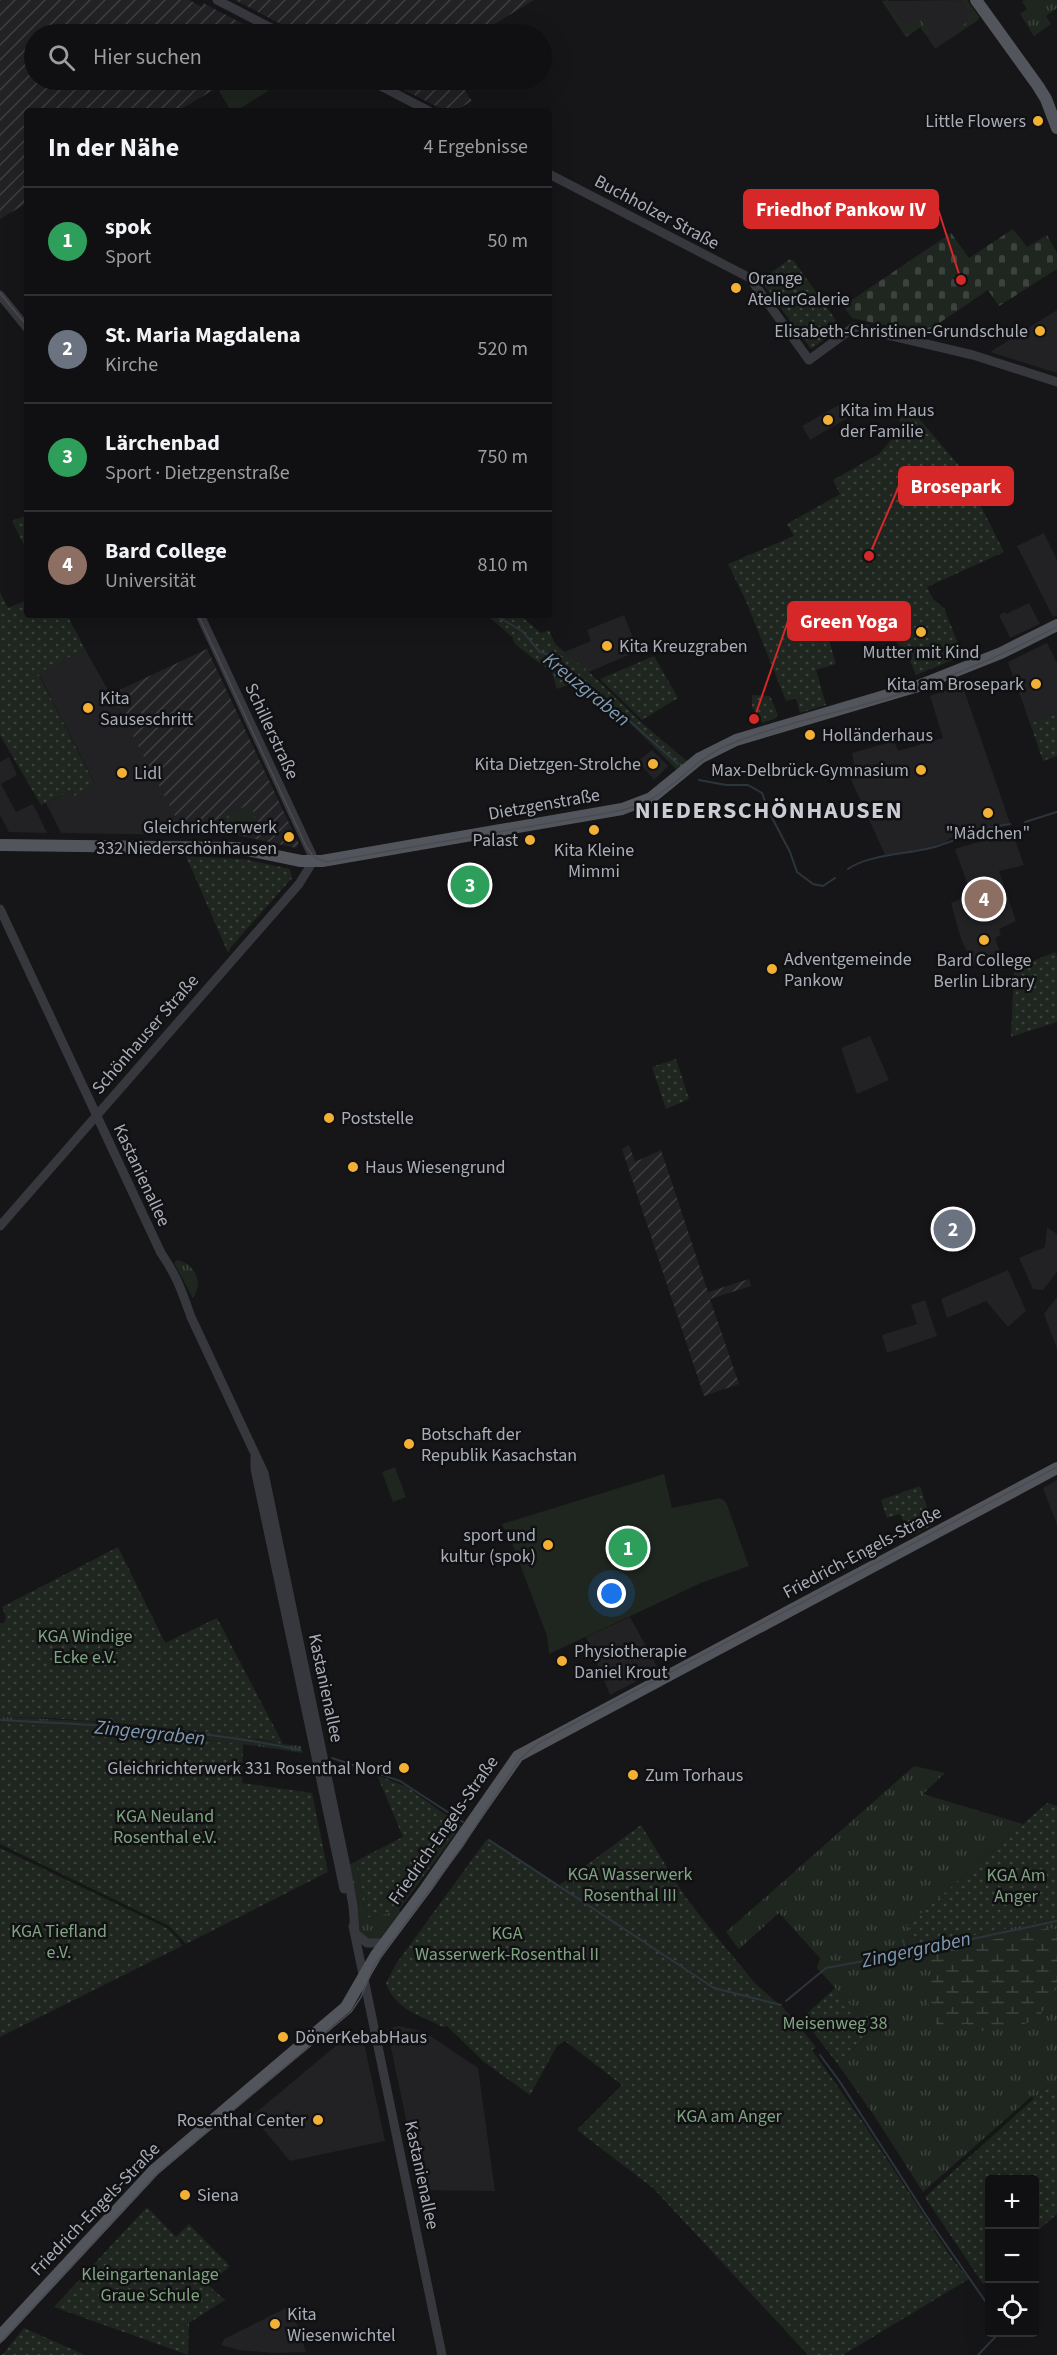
<!DOCTYPE html>
<html lang="de">
<meta charset="utf-8">
<style>
:root{--surface:#101012;--page:#1e1e20;--text:#f1f3f6;--muted:#9c9d9f;--line:#303032;--accent:#d93025}
body{margin:0;font-family:"Source Sans 3",sans-serif;background:var(--page);color:var(--text)}
.controls{position:absolute;right:18px;bottom:18px;display:grid;overflow:hidden;border-radius:6px;box-shadow:0 6px 24px #0002}
.controls button{width:54px;height:54px;display:grid;place-items:center;padding:0;border:0;border-bottom:2px solid var(--line);background:var(--surface);color:var(--text);font:30px sans-serif}
.you{position:absolute;left:612px;top:1594px;width:21px;height:21px;margin:-15px;border:4px solid #fff;border-radius:50%;background:#1a73e8;box-shadow:0 0 0 9px #1a73e833}
.badge{display:grid;place-items:center;width:39px;height:39px;border-radius:50%;background:var(--accent);color:#fff;font-size:20px;font-weight:700}
.pin{position:absolute;translate:-50% -50%;border:3px solid #fff;box-shadow:0 2px 6px #0006}
.list{margin:0;padding:0;list-style:none}
h2{display:flex;justify-content:space-between;align-items:center;height:78px;margin:0;padding:0 24px;font-size:26px}
h2 small{font-size:20px;font-weight:400;color:var(--muted)}
.list li{display:grid;grid-template-columns:39px 1fr auto;gap:18px;align-items:center;box-sizing:border-box;height:108px;padding:0 24px;border-top:2px solid var(--line)}
.list b{display:block;font-size:22px;white-space:nowrap}
.list p{margin:0;font-size:20px;white-space:nowrap;color:var(--muted)}
.list em{font-size:20px;font-style:normal;color:var(--muted)}
.icon{flex:none;width:33px;height:33px;fill:none;stroke:currentColor;stroke-width:2;stroke-linecap:round;stroke-linejoin:round}
.map{position:relative;flex:none;width:1057px;height:2355px;overflow:hidden}
.search{position:absolute;background:var(--surface);box-shadow:0 6px 24px #0002;left:24px;top:24px;width:528px;height:66px;display:flex;align-items:center;gap:15px;box-sizing:border-box;padding:0 21px;border-radius:33px;color:var(--muted);font-size:22px}
.panel{position:absolute;background:var(--surface);box-shadow:0 6px 24px #0002;left:24px;top:108px;width:528px;height:510px;border-radius:6px}
.map>svg:first-child{display:block}
.built{fill:#222225}
.industrial{fill:url(#industrial-furrows)}
.grass{fill:url(#grass-tufts)}
.wetland{fill:url(#wetland-marsh)}
.cemetery{fill:url(#cemetery-stones)}
.park{fill:url(#park-dots)}
.pitch{fill:#1e261f}
.lines{fill:none;stroke-linecap:round;stroke-linejoin:round}
.stream{stroke:#2c353c;stroke-width:2}
.minor{stroke:#37383d;stroke-width:9}
.major{stroke:#53555c;stroke-width:12}
.tram{stroke:#4a4c52;stroke-width:1.5}
.poi-dot{fill:#f2b134;stroke:#111113;stroke-width:2}
.labels{text-anchor:middle;stroke-width:5;stroke-linejoin:round;paint-order:stroke}
.poi-label{font-size:18px;fill:#a8adb8;stroke:#111113;text-anchor:start}
.street-label{font-size:18px;fill:#a8adb8;stroke:#111113}
.park-label{font-size:18px;fill:#7fa381;stroke:#111113}
.water-label{font-size:20px;font-style:italic;fill:#7f9bb3;stroke:#111113}
.district-label{font-size:24px;font-weight:bold;letter-spacing:1.5px;fill:#c9ccd4;stroke:#111113}
.leader{fill:none;stroke:#d62828;stroke-width:2}
.callout-dot{fill:#d62828;stroke:#111113;stroke-width:2}
.callout{fill:#d62828;stroke:#d62828;stroke-width:2}
.callout-label{font-size:20px;text-anchor:middle;font-weight:bold;fill:#fff}
</style>
<div class="map">
<svg width="1057" height="2355" viewBox="0 0 1057 2355">
<defs>
<pattern id="industrial-furrows" width="10" height="10" patternUnits="userSpaceOnUse" patternTransform="scale(1.5)"><rect width="10" height="10" fill="#222225"/><path d="M-1 1l2-2M0 10L10 0M9 11l2-2" fill="none" stroke="#3f3f43"/></pattern>
<pattern id="grass-tufts" width="24" height="20" patternUnits="userSpaceOnUse" patternTransform="scale(1.5)"><rect width="24" height="20" fill="#1e261f"/><path d="M3 7l-1-3M5 7V3M7 7l1-3M15 17l-1-3M17 17v-4M19 17l1-3" fill="none" stroke="#3c433d"/></pattern>
<pattern id="wetland-marsh" width="20" height="14" patternUnits="userSpaceOnUse" patternTransform="scale(1.5)"><rect width="20" height="14" fill="#1e261f"/><path d="M1 5h8M5 5V1M11 12h8M15 12V8" fill="none" stroke="#3c433d"/></pattern>
<pattern id="cemetery-stones" width="16" height="16" patternUnits="userSpaceOnUse" patternTransform="scale(1.5)"><rect width="16" height="16" fill="#1e261f"/><path d="M2 7V4a2 2 0 0 1 4 0v3zM10 15v-3a2 2 0 0 1 4 0v3z" fill="#3c433d"/></pattern>
<pattern id="park-dots" width="8" height="8" patternUnits="userSpaceOnUse" patternTransform="scale(1.5)"><rect width="8" height="8" fill="#1e261f"/><path d="M2 2h.1M6 6h.1" fill="none" stroke="#3c433d" stroke-width="1.8" stroke-linecap="round"/></pattern>
</defs>
<rect width="100%" height="100%" fill="#161618"/>
<path class="built" d="M967,0l12,17 -1,3 -43,29 -14,-22 -15,10 -24,-36z
M1057,310v63l-67,-21z
M842,403l9,13 -41,24 -8,-14z
M1044,533l13,27v55l-4,2 -36,-71z
M1029,603l11,21 -30,14 -11,-23 6,-3 1,2z
M624,615l14,36 -49,21 -25,-20 27,-11 -4,-11z
M1047,643l10,20v50l-27,10 -22,-61z
M85,649l53,95 47,91 -124,-2 -15,-30 26,-13 3,5 20,-11 -57,-112z
M962,684l48,139 -60,15 -5,5 -22,6 -38,6 -37,-82 6,-10 -2,-10 42,-12 4,10 45,-13 -13,-42z
M652,750l16,16 -14,14 -16,-19z
M9,757l8,18 -16,9 15,28 17,-8 14,29 -38,-1 -9,-17v-53z
M1012,832l12,33 -25,6 17,50 -17,8 2,6 -6,3 5,14 -27,13 -12,-26 -10,-36 20,-9 -16,-45z
M870,1036l19,44 -32,14 -16,-46z
M1047,1227l10,7v38l-14,18 -10,-1 -14,-31 26,-11z
M1008,1270l18,41 -18,16 -22,-26 -39,17 -6,-19z
M1057,1297v52l-13,-35z
M925,1300l12,36 -50,17 -5,-18 35,-11 -6,-19z
M1057,1480v45l-14,-37z
M630,1617l29,53 -49,25 -24,-58z
M399,2026l18,4 12,5 49,33 17,123 -74,-1 -34,-161z
M363,2038l22,103 -95,20 -38,-45 86,-72z
M288,2307l4,3 14,42 -33,1 -34,-3 -18,-5 3,-6z"/>
<path class="industrial" d="M0,0h189l13,7 1,-4 60,31h-229v46h196l-52,31h-151v92l-27,16z
M235,0h299l-56,34h-178z
M384,80h74l14,21 -17,10h-9z
M207,649l92,195 -3,4 -59,-13h-52l-74,-141z
M629,1145l6,17 26,-12 47,142 41,-13 2,7 -41,13 29,85 -35,12 -82,-247z"/>
<path class="grass" d="M888,0l-2,2 17,25 15,-10 12,15 -4,3 -6,-8 -14,10 -24,-36z
M962,0h5l12,17 -1,3 -24,16 -2,-3 18,-13 -1,-3 3,-2z
M1024,0h33v8l-11,8 5,8 -17,12 -14,-22 7,-5 -5,-7z
M250,804l5,12 -1,8c-13,12 -22,5 -28,-9z
M221,818l6,17h-17l-2,-12z
M177,1260c18,4 27,22 16,38l-19,-35z
M0,1717c77,2 152,9 229,18 24,3 48,9 72,11l2,7c-100,-17 -201,-21 -302,-29z
M914,1766l31,7 -22,21 100,30 -116,102 15,20 135,-28v178l-7,-12 -16,15 -2,-3 -109,96 -50,-78 -36,-51 37,-32 -57,-63 3,-10 -41,-45 -40,36 -13,-17z
M356,1861l10,57 32,-7 5,1 -16,25 -13,6 -14,-11 -11,-67z"/>
<path class="wetland" d="M1049,1928l8,1v56l-19,34 -17,6 -24,2 -9,6 -22,-9 -21,4 -7,-2c-3,-5 -8,-11 -9,-17 -3,-18 7,-41 -1,-56z"/>
<path class="cemetery" d="M1013,229l14,18 20,-12 10,18v16l-58,37 -11,-16 -65,44 -71,-16 -9,-12 108,-73 18,25z"/>
<path class="park" d="M790,259l4,2 41,58 4,10 -28,20 -48,-65 6,-3 -3,-5z
M910,408l52,61 42,83 -77,35 6,12 11,9 17,43 -1,6 -44,18 -9,-21 -28,-32 -10,9 -25,-19 -5,1 -1,-3 -12,-2 -6,1 16,55 -20,6 10,35 -26,8 -4,-15 -10,3 -40,-100 -18,-37 66,-28 -7,-12 53,-30 -7,-14 46,-26 23,-27 -3,-8z
M27,515v36l-15,-30z
M0,592l8,16 19,-8v15h40l18,34 -47,24 57,112 -20,11 -3,-6 -31,15 -41,-70z
M487,615h33l21,18 8,-3 6,14 34,28 53,51 46,39 -10,9 -51,-51 -49,-39 -21,8 -5,-16 -37,-29 -3,-7z
M654,656l24,42 -36,22 -42,-41z
M752,695l18,1 8,19 -4,4 -12,4 -10,-16z
M1057,713v43l-14,5 -13,-38z
M186,856l57,3 47,10 2,9 -61,69 -3,6z
M1055,952l2,4v66l-46,15 3,-68z
M676,1059l13,40 -23,10 -14,-42z
M920,1486l13,39 -22,11 -11,-22 -13,4 -6,-18z
M118,1547l47,96 52,-25 66,126 -24,-5 -108,-13 -100,-8 -51,-1v-94l4,1 2,-7 -4,-10z
M0,1723l79,5 164,16 -1,39 70,10 16,79 -142,72 -17,-18 -169,-82z
M377,1775l30,12 54,39 -63,85 -32,7 -10,-57 47,-24z
M1047,1803l10,3v112l-135,28 -15,-20z
M641,1825l43,70 36,46 35,42 31,28 30,36 -4,3 50,71 91,139 16,19 -126,76h-35l-155,-167 -76,-58 45,-45 -57,-44 -8,5 -27,49 -46,-33 -37,-36 -4,1c-23,-12 -48,-17 -57,-44l10,-19 91,-125 71,47z
M0,1848l167,80 12,12 3,6 -182,91z
M835,1988l39,43 -37,32 -35,-45z
M1050,2084l7,12v118l-22,19 -1,-53h-44l-1,98 -6,6 -58,-87z
M147,2207l29,30 13,-13 41,42 -22,19 17,15 -36,23 -1,32 -134,-48z
M24,2328l61,27h1h-84z"/>
<path class="pitch" d="M238,80h23l7,11 -32,20h-5l-12,-20z
M395,1467l11,30 -13,5 -11,-30z
M664,1474l8,34 48,-10 6,4 23,64 -48,17 -152,71 -2,-18 -40,-106 -3,-1 -2,-5z"/>
<g class="lines">
<path class="stream" d="M495,615l27,16 18,21 13,4 8,13 63,47 54,48
M699,780l27,5h22l14,8 7,19 21,40 7,20 16,12 10,2 12,-8
M1025,822l32,-10
M848,869c20,-15 66,-15 90,-23 24,-8 47,-19 72,-22
M0,1720c100,5 202,9 300,30
M332,1758l68,23 63,41
M489,1840l225,148 67,17
M903,1940l3,12
M786,2001l40,-33 80,-15 151,-32
M820,2055l20,27 91,141 59,85
M978,2355l22,-23"/>
<path class="minor" d="M217,0l66,34
M369,80l60,31
M549,174l201,104 59,82 45,-33 119,28 84,27
M0,295l27,33
M0,909l161,344c16,23 21,39 30,64l73,156 82,394 7,39 2,25
M0,1226l299,-342 13,-21v-8l-112,-240
M255,1457v12l89,420
M353,1926l89,429
M355,1933l12,10h17"/>
<path class="major" d="M976,0l62,86 8,13 11,29
M0,845l237,3 64,13h21l300,-52 29,-11 49,-40 36,-18 182,-54 83,-33 56,-28
M0,2336l154,-166 192,-163 30,-52 50,-67 92,-132 539,-288"/>
<path class="tram" d="M0,293l27,33
M198,615l109,233 7,9 12,5 276,-48c15,-3 31,-5 44,-12 30,-15 50,-44 82,-57 53,-22 111,-32 166,-49 56,-18 111,-42 163,-69
M0,2343l157,-169 194,-162 10,-15 14,-33 87,-117 57,-87 18,-16 47,-26 473,-251"/>
</g>
<g class="poi-dot">
<circle cx="1038" cy="121" r="6"/>
<circle cx="736" cy="288" r="6"/>
<circle cx="1040" cy="331" r="6"/>
<circle cx="828" cy="420" r="6"/>
<circle cx="921" cy="632" r="6"/>
<circle cx="607" cy="646" r="6"/>
<circle cx="1036" cy="684" r="6"/>
<circle cx="88" cy="708" r="6"/>
<circle cx="810" cy="735" r="6"/>
<circle cx="653" cy="764" r="6"/>
<circle cx="921" cy="770" r="6"/>
<circle cx="122" cy="773" r="6"/>
<circle cx="988" cy="813" r="6"/>
<circle cx="594" cy="830" r="6"/>
<circle cx="289" cy="837" r="6"/>
<circle cx="530" cy="840" r="6"/>
<circle cx="984" cy="940" r="6"/>
<circle cx="772" cy="969" r="6"/>
<circle cx="329" cy="1118" r="6"/>
<circle cx="353" cy="1167" r="6"/>
<circle cx="409" cy="1444" r="6"/>
<circle cx="548" cy="1545" r="6"/>
<circle cx="562" cy="1661" r="6"/>
<circle cx="404" cy="1768" r="6"/>
<circle cx="633" cy="1775" r="6"/>
<circle cx="283" cy="2037" r="6"/>
<circle cx="318" cy="2120" r="6"/>
<circle cx="185" cy="2195" r="6"/>
<circle cx="275" cy="2324" r="6"/>
</g>
<g class="labels">
<g class="poi-label">
<text x="1026" y="127" text-anchor="end">Little Flowers</text>
<text x="748" y="284">Orange<tspan x="748" dy="21">AtelierGalerie</tspan></text>
<text x="1028" y="337" text-anchor="end">Elisabeth-Christinen-Grundschule</text>
<text x="840" y="416">Kita im Haus<tspan x="840" dy="21">der Familie</tspan></text>
<text x="619" y="652">Kita Kreuzgraben</text>
<text x="921" y="658" text-anchor="middle">Mutter mit Kind</text>
<text x="1024" y="690" text-anchor="end">Kita am Brosepark</text>
<text x="100" y="704">Kita<tspan x="100" dy="21">Sauseschritt</tspan></text>
<text x="822" y="741">Holländerhaus</text>
<text x="641" y="770" text-anchor="end">Kita Dietzgen-Strolche</text>
<text x="909" y="776" text-anchor="end">Max-Delbrück-Gymnasium</text>
<text x="134" y="779">Lidl</text>
<text x="277" y="833" text-anchor="end">Gleichrichterwerk<tspan x="277" dy="21">332 Niederschönhausen</tspan></text>
<text x="988" y="839" text-anchor="middle">"Mädchen"</text>
<text x="518" y="846" text-anchor="end">Palast</text>
<text x="594" y="856" text-anchor="middle">Kita Kleine<tspan x="594" dy="21">Mimmi</tspan></text>
<text x="784" y="965">Adventgemeinde<tspan x="784" dy="21">Pankow</tspan></text>
<text x="984" y="966" text-anchor="middle">Bard College<tspan x="984" dy="21">Berlin Library</tspan></text>
<text x="341" y="1124">Poststelle</text>
<text x="365" y="1173">Haus Wiesengrund</text>
<text x="421" y="1440">Botschaft der<tspan x="421" dy="21">Republik Kasachstan</tspan></text>
<text x="536" y="1541" text-anchor="end">sport und<tspan x="536" dy="21">kultur (spok)</tspan></text>
<text x="574" y="1657">Physiotherapie<tspan x="574" dy="21">Daniel Krout</tspan></text>
<text x="392" y="1774" text-anchor="end">Gleichrichterwerk 331 Rosenthal Nord</text>
<text x="645" y="1781">Zum Torhaus</text>
<text x="295" y="2043">DönerKebabHaus</text>
<text x="306" y="2126" text-anchor="end">Rosenthal Center</text>
<text x="197" y="2201">Siena</text>
<text x="287" y="2320">Kita<tspan x="287" dy="21">Wiesenwichtel</tspan></text>
</g>
<g class="street-label">
<text transform="translate(657 212) rotate(28)" y="6">Buchholzer Straße</text>
<text transform="translate(272 731) rotate(65)" y="6">Schillerstraße</text>
<text transform="translate(544 804) rotate(-10)" y="6">Dietzgenstraße</text>
<text transform="translate(145 1034) rotate(-49)" y="6">Schönhauser Straße</text>
<text transform="translate(142 1175) rotate(65)" y="6">Kastanienallee</text>
<text transform="translate(862 1552) rotate(-28)" y="6">Friedrich-Engels-Straße</text>
<text transform="translate(326 1688) rotate(78)" y="6">Kastanienallee</text>
<text transform="translate(443 1830) rotate(-55)" y="6">Friedrich-Engels-Straße</text>
<text transform="translate(422 2175) rotate(78)" y="6">Kastanienallee</text>
<text transform="translate(95 2209) rotate(-46)" y="6">Friedrich-Engels-Straße</text>
</g>
<g class="park-label">
<text x="85" y="1642">KGA Windige<tspan x="85" dy="21">Ecke e.V.</tspan></text>
<text x="165" y="1822">KGA Neuland<tspan x="165" dy="21">Rosenthal e.V.</tspan></text>
<text x="630" y="1880">KGA Wasserwerk<tspan x="630" dy="21">Rosenthal III</tspan></text>
<text x="1016" y="1881">KGA Am<tspan x="1016" dy="21">Anger</tspan></text>
<text x="59" y="1937">KGA Tiefland<tspan x="59" dy="21">e.V.</tspan></text>
<text x="507" y="1939">KGA<tspan x="507" dy="21">Wasserwerk-Rosenthal II</tspan></text>
<text x="835" y="2029">Meisenweg 38</text>
<text x="729" y="2122">KGA am Anger</text>
<text x="150" y="2280">Kleingartenanlage<tspan x="150" dy="21">Graue Schule</tspan></text>
</g>
<g class="water-label">
<text transform="translate(587 689) rotate(39)" y="7">Kreuzgraben</text>
<text transform="translate(150 1732) rotate(6)" y="7">Zingergraben</text>
<text transform="translate(916 1949) rotate(-12)" y="7">Zingergraben</text>
</g>
<g class="district-label">
<text x="769" y="818">NIEDERSCHÖNHAUSEN</text>
</g>
</g>
<path class="leader" d="M961 280L938 209M869 556L899 486M754 719L788 621"/>
<g class="callout-dot">
<circle cx="961" cy="280" r="6"/>
<circle cx="869" cy="556" r="6"/>
<circle cx="754" cy="719" r="6"/>
</g>
<g class="callout">
<rect x="744" y="190" width="194" height="38" rx="6"/>
<rect x="899" y="467" width="114" height="38" rx="6"/>
<rect x="788" y="602" width="122" height="38" rx="6"/>
</g>
<g class="callout-label">
<text x="841" y="216">Friedhof Pankow IV</text>
<text x="956" y="493">Brosepark</text>
<text x="849" y="628">Green Yoga</text>
</g>
</svg>
<div class="controls">
<button>+</button>
<button>−</button>
<button><svg class="icon" aria-label="locate" viewBox="0 0 24 24"><circle cx="12" cy="12" r="6"/><path d="M12 2v4M12 18v4M2 12h4M18 12h4"/></svg></button>
</div>
<div class="you"></div>
<div class="pin badge" style="left:628px;top:1548px;background:#2e9e5b">1</div>
<div class="pin badge" style="left:953px;top:1229px;background:#6b7280">2</div>
<div class="pin badge" style="left:470px;top:885px;background:#2e9e5b">3</div>
<div class="pin badge" style="left:984px;top:899px;background:#8d6e63">4</div>
<div class="search"><svg class="icon" aria-label="search" viewBox="0 0 24 24"><circle cx="10" cy="10" r="6"/><path d="M15 15l6 6"/></svg>Hier suchen</div>
<section class="panel">
<h2>In der Nähe<small>4 Ergebnisse</small></h2>
<ul class="list">
<li><span class="badge" style="background:#2e9e5b">1</span><div><b>spok</b><p>Sport</p></div><em>50 m</em></li>
<li><span class="badge" style="background:#6b7280">2</span><div><b>St. Maria Magdalena</b><p>Kirche</p></div><em>520 m</em></li>
<li><span class="badge" style="background:#2e9e5b">3</span><div><b>Lärchenbad</b><p>Sport · Dietzgenstraße</p></div><em>750 m</em></li>
<li><span class="badge" style="background:#8d6e63">4</span><div><b>Bard College</b><p>Universität</p></div><em>810 m</em></li>
</ul>
</section>
</div>
